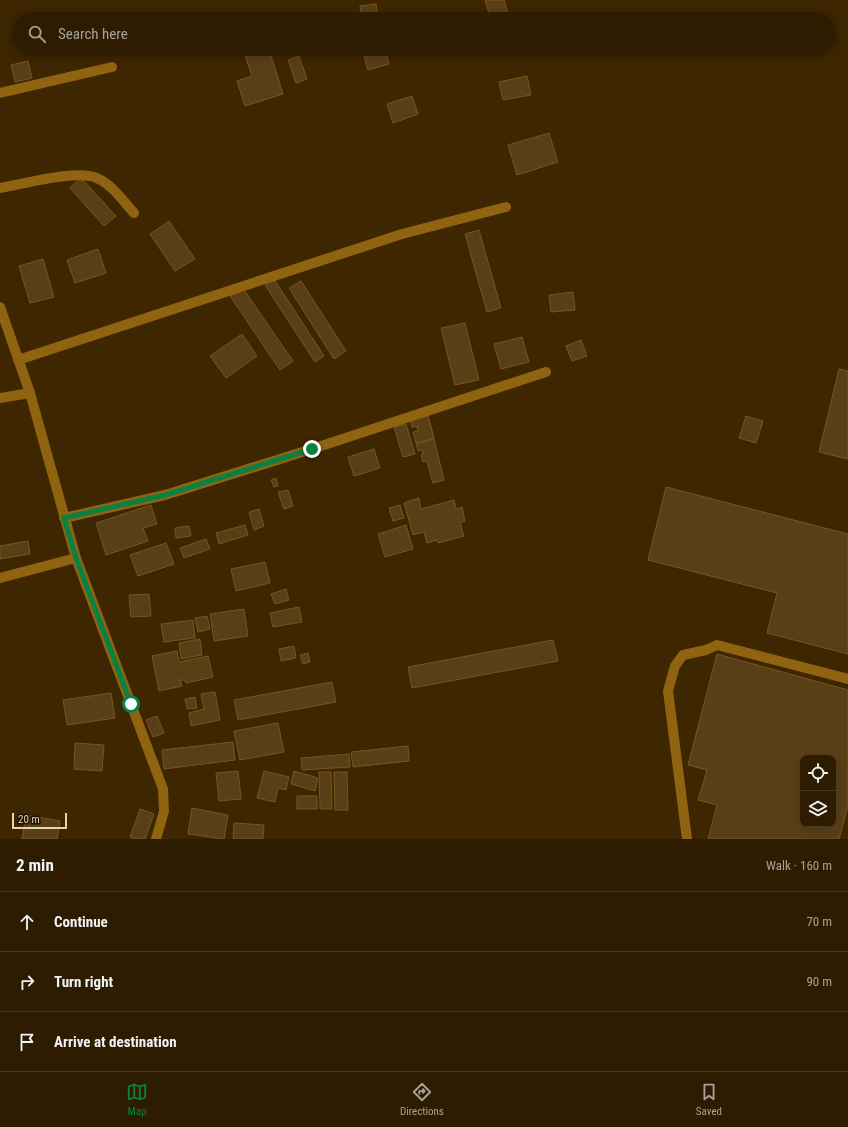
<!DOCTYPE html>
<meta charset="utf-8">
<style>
:root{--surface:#2e1c00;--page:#3a290f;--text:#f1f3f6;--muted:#a7a199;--line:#493a22;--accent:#0b8043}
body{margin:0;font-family:"Roboto Condensed",sans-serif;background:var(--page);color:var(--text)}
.controls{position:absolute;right:12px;bottom:12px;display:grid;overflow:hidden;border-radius:8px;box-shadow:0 2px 10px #0003}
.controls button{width:36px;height:36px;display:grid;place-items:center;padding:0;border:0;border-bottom:1px solid var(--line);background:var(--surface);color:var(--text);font:20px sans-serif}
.scale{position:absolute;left:12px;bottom:10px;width:55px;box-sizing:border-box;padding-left:4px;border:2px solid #ebd3b0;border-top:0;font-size:11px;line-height:14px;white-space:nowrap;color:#ebd3b0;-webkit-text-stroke:3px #1e1100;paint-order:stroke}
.stop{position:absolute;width:12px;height:12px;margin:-9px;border:3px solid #0b8043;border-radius:50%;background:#fff}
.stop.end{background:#0b8043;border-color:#fff;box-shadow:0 1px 4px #0008}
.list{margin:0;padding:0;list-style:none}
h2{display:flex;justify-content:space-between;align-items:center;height:52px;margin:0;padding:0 16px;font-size:17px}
h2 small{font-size:13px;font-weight:400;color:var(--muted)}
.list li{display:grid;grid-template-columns:26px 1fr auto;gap:12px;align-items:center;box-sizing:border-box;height:60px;padding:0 16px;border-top:1px solid var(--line)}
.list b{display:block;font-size:15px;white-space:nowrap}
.list em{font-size:13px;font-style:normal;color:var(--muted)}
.icon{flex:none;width:22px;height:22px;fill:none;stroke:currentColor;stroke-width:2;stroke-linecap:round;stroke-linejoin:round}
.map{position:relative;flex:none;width:848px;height:839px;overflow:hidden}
.search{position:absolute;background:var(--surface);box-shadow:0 2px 10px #0003;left:12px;right:12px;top:12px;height:44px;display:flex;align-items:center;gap:10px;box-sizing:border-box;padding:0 14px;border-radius:22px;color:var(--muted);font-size:15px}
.sheet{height:232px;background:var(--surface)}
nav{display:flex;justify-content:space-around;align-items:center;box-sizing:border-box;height:56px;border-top:1px solid var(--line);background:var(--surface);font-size:11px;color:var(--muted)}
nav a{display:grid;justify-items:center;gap:2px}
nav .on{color:var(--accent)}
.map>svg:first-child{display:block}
.building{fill:#583f18;stroke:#78561d;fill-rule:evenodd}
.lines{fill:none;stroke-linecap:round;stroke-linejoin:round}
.service{stroke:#906311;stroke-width:10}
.minor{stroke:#906311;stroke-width:10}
.route{stroke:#0b8043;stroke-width:5}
</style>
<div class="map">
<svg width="848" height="839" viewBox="0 0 848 839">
<rect width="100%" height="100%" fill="#3d2600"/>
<path class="building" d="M485,0h19l6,19h-19z
M376,4l2,15h-17l-1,-13z
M243,49h26l14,45 -38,12 -8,-25 15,-5z
M373,49h12l4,15 -21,6 -5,-18z
M390,49h24v1l-23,5z
M299,56l8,23 -11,4 -8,-23z
M28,61l4,17 -17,4 -4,-17z
M527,76l4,19 -28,5 -4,-18z
M412,96l6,18 -25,9 -6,-19z
M549,133l9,29 -41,13 -9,-30z
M81,178l35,38 -12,10 -34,-38z
M169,221l26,38 -20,12 -25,-37z
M479,230l22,78 -14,4 -22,-78z
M98,249l8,24 -31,10 -8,-23z
M43,259l11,38 -24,6 -11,-37z
M274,279l50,77 -9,6 -50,-77z
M301,281l45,70 -12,8 -45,-71z
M242,287l51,74 -13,9 -50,-74z
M573,292l2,18 -24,2 -2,-17z
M465,323l14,57 -24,5 -14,-57z
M242,334l15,22 -31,22 -16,-22z
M522,337l7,25 -28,7 -7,-25z
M581,340l6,16 -15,5 -6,-15z
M839,369l9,2v88l-29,-7z
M428,415l6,23 -18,5 -3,-11 5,-1 -1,-5 -5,1 -2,-8z
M746,416l17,5 -7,22 -17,-5z
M406,424l9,30 -12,3 -9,-30z
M434,439l10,41 -11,3 -6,-22 -4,1 -2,-7 2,-1 -1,-4 -4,1 -2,-7z
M374,449l6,19 -26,8 -6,-19z
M276,478l2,8 -4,1 -3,-7z
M666,487l182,47v120l-81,-21 10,-40 -129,-33z
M288,490l5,16 -9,3 -6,-17z
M419,498l2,11 33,-9 2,9 6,-2 3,14 -5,2 4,13 -26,7 -1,-3 -10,3 -3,-11 -11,3 -9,-32z
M151,505l6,19 -14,4 5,13 -42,14 -10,-32z
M400,505l4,13 -11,3 -4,-13z
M259,509l5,17 -10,4 -5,-18z
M245,525l3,10 -29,9 -3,-11z
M406,525l7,24 -28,8 -7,-23z
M189,526l2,10 -15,2 -1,-10z
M206,539l4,10 -26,9 -4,-10z
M28,541l2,13 -30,5v-13z
M166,543l8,21 -36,12 -8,-21z
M265,562l5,21 -34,8 -5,-22z
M286,589l3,11 -14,4 -4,-10z
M149,594l2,22 -20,1 -2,-22z
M299,607l3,15 -29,5 -3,-14z
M244,609l4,27 -34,5 -4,-27z
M207,616l3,13 -12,3 -3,-14z
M193,620l2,18 -31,4 -3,-18z
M200,639l2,16 -21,4 -2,-16z
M553,640l5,21 -146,27 -4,-21z
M294,646l2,12 -15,3 -2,-12z
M177,651l2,11 29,-6 5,21 -27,6 -1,-3h-5l2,6 -23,5 -7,-35z
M308,653l2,9 -7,2 -3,-9z
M717,654l131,36v116l-9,33h-131l9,-34 -19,-5 9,-30 -19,-5zM803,758h30v66h-30z
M332,682l4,20 -98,18 -4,-20z
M215,692l5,28 -29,6 -2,-13 15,-4 -3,-15z
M111,693l4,25 -48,7 -4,-25z
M195,697l2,11 -10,1 -2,-10z
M157,716l7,17 -11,4 -7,-17z
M278,723l6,29 -44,8 -6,-29z
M233,742l2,18 -71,9 -2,-19z
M75,743l29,2 -2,26 -28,-2z
M408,746l1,15 -56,6 -2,-15z
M349,754l1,13 -48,3 -1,-12z
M238,771l3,28 -22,2 -3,-28z
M264,771l25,6 -3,13 -8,-2 -3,14 -18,-4z
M294,771l24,7 -3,13 -24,-7z
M319,772h12l1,37h-12z
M334,772h13l1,38h-13z
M297,796h20v13h-20z
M192,808l36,7 -4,24 -36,-5z
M140,809l14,5 -9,25h-11l-4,-2z
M26,815l34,6 -3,18h-35z
M234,823l30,2 -1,14h-30z"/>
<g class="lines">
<path class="service" d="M0,93l112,-26
M0,188c24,-4 79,-20 99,-9 14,7 25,23 35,34
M687,839l-19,-148 7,-25 8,-11 23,-5 11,-5 131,34"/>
<path class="minor" d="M0,307l30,86 46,165 87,231 1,22 -8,28
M18,360l384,-126 104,-27
M0,398l30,-5
M64,518l101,-23 147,-46 234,-77
M0,578l76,-20"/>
</g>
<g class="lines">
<path class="route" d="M131,704l-55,-146 -12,-40 101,-23 147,-46"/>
</g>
</svg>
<div class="controls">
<button><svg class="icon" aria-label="locate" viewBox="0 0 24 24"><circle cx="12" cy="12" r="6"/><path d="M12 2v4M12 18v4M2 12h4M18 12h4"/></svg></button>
<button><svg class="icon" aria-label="layers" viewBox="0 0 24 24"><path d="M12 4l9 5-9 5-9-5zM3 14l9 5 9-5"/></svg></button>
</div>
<div class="scale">20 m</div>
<div class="stop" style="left:131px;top:704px"></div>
<div class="stop end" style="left:312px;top:449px"></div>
<div class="search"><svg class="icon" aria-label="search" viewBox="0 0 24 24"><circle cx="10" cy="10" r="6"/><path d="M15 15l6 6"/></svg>Search here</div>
</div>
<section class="sheet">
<h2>2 min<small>Walk · 160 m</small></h2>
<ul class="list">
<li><svg class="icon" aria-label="ahead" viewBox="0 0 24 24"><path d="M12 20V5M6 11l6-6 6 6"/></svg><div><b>Continue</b></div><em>70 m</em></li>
<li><svg class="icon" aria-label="right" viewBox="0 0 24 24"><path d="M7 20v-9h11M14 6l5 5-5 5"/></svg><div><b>Turn right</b></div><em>90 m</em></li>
<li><svg class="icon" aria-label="arrive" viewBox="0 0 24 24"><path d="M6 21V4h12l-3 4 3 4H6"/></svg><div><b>Arrive at destination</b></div></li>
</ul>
</section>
<nav>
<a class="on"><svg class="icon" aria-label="map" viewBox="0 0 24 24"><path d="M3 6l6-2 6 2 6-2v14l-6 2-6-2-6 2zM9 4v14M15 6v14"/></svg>Map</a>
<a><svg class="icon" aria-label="directions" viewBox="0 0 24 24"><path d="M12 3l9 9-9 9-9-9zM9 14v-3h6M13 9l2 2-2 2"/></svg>Directions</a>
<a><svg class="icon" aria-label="saved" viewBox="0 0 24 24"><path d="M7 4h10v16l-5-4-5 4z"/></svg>Saved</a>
</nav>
